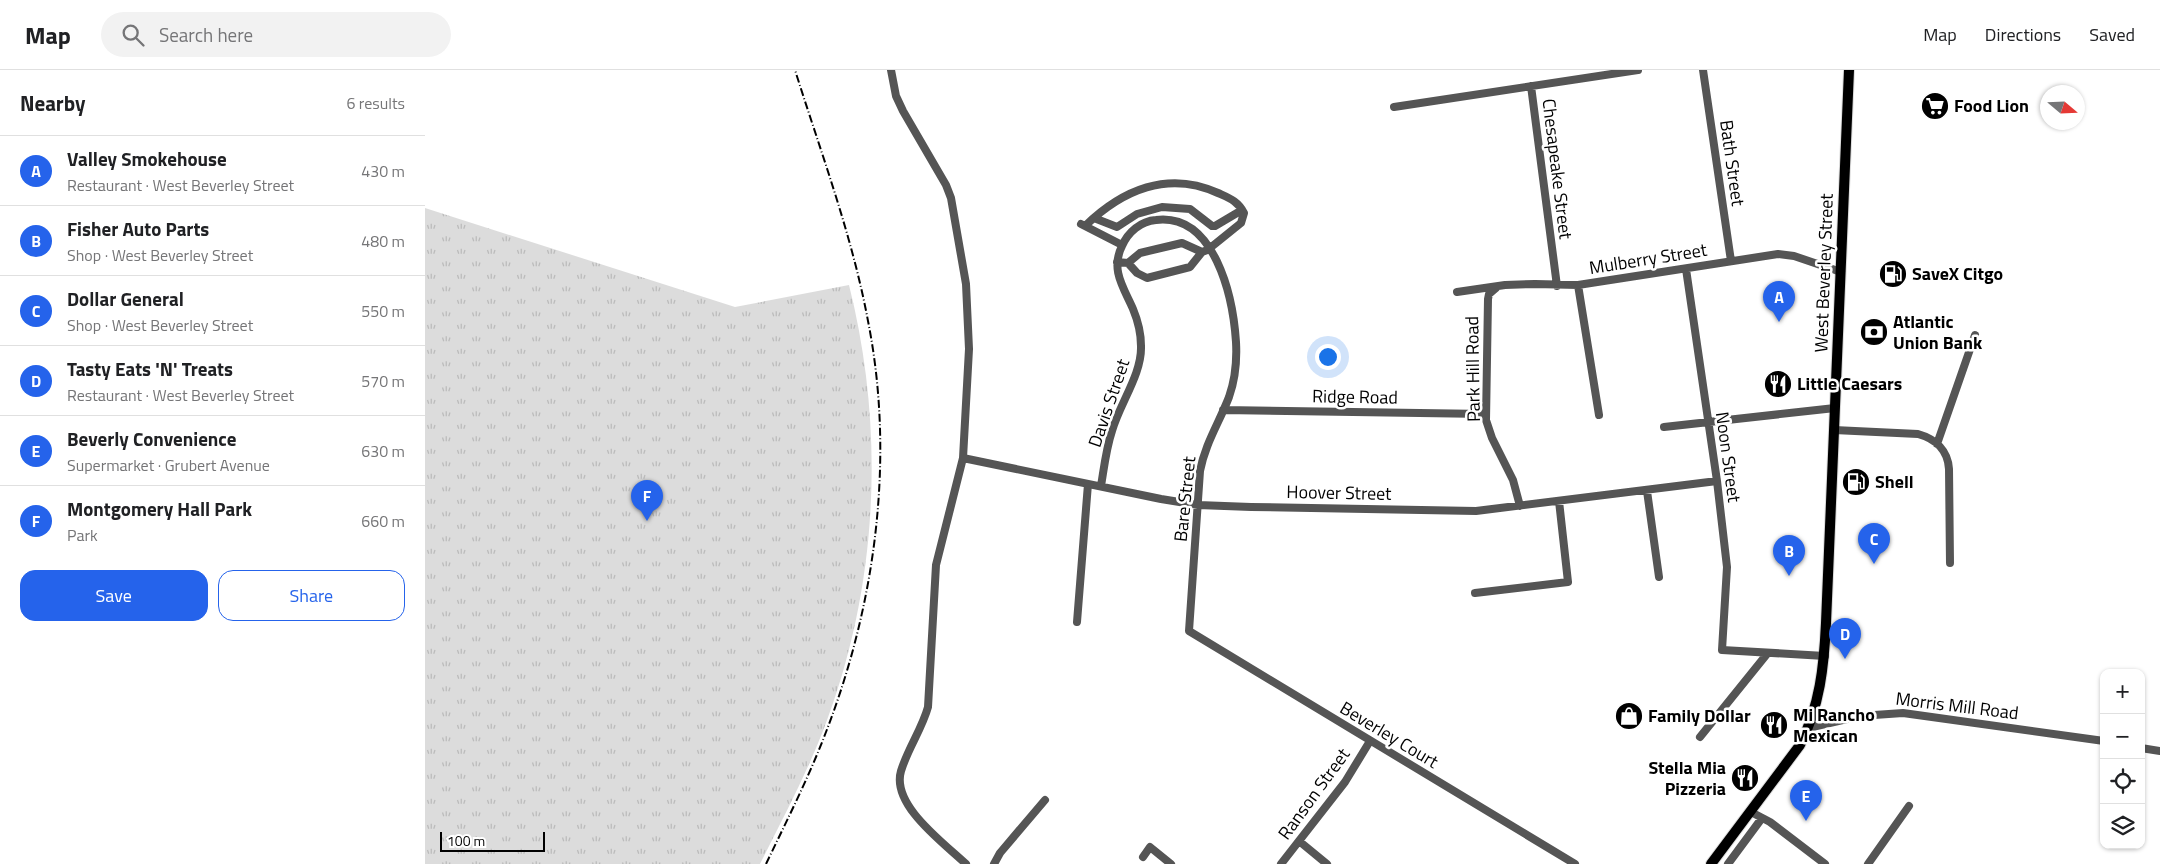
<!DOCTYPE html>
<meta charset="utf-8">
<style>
:root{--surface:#fff;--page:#f2f2f2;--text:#202124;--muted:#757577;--line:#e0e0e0;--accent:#2563eb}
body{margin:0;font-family:"Titillium Web",sans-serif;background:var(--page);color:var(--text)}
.controls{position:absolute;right:15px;bottom:15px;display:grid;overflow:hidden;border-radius:10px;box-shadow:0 1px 4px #0004}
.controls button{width:45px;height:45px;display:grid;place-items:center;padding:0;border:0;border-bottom:1px solid var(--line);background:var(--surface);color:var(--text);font:25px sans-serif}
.compass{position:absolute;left:1615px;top:15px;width:45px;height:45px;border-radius:50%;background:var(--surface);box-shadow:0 1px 4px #0004;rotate:109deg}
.scale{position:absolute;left:15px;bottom:12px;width:105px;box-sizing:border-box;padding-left:5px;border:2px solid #000;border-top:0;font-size:14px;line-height:18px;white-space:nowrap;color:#000;-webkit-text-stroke:4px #fff;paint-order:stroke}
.you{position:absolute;left:902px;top:286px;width:18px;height:18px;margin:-12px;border:4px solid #fff;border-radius:50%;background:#1a73e8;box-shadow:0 0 0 8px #1a73e833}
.badge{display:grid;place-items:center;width:32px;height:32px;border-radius:50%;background:var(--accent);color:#fff;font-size:16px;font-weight:700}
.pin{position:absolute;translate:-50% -41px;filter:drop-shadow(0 1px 2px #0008)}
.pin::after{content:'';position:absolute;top:26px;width:18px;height:15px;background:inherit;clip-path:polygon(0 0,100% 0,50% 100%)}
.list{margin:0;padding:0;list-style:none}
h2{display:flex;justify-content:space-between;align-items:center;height:65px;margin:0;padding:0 20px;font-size:21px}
h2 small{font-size:16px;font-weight:400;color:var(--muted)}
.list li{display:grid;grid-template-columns:32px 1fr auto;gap:15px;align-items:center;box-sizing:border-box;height:70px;padding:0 20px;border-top:1px solid var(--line)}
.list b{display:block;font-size:19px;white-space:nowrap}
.list p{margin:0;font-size:16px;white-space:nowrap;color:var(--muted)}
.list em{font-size:16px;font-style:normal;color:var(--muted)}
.actions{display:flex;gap:10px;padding:15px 20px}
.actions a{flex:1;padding:11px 0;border:1px solid var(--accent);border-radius:15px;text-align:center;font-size:18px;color:var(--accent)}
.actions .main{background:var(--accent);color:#fff}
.icon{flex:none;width:28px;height:28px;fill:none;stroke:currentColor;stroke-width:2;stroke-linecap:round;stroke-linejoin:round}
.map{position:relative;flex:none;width:1735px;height:794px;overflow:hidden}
header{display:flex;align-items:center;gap:30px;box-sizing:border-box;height:70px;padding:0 25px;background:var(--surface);border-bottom:1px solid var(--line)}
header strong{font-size:24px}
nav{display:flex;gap:28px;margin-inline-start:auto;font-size:18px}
.search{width:350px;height:45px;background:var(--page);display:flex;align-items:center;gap:12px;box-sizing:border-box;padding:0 18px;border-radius:28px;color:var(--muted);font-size:19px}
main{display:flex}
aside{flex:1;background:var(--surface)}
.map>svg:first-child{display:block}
.grass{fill:url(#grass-tufts)}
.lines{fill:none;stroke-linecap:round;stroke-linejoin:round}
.major-casing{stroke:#dbdbdb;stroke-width:12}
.minor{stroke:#555;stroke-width:8}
.major{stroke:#000;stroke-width:10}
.rail{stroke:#000;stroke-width:2;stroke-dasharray:8 2.5 1 2.5;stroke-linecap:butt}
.labels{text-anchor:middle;stroke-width:5;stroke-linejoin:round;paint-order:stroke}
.poi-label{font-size:18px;font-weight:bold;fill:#000;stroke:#fff;text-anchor:start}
.street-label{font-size:18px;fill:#000;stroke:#fff}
</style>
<header>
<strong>Map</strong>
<div class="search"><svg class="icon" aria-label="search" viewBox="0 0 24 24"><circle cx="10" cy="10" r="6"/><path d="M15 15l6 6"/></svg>Search here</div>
<nav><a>Map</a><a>Directions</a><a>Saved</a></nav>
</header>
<main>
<aside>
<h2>Nearby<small>6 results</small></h2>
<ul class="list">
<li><span class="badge">A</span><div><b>Valley Smokehouse</b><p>Restaurant · West Beverley Street</p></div><em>430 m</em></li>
<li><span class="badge">B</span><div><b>Fisher Auto Parts</b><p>Shop · West Beverley Street</p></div><em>480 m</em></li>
<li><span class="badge">C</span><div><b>Dollar General</b><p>Shop · West Beverley Street</p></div><em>550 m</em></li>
<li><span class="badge">D</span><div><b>Tasty Eats 'N' Treats</b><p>Restaurant · West Beverley Street</p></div><em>570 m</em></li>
<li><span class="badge">E</span><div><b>Beverly Convenience</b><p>Supermarket · Grubert Avenue</p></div><em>630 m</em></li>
<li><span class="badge">F</span><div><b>Montgomery Hall Park</b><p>Park</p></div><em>660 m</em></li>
</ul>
<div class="actions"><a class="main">Save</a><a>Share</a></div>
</aside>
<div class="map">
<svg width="1735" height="794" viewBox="0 0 1735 794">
<defs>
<pattern id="grass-tufts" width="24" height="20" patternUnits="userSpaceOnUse" patternTransform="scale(1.25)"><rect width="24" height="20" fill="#dcdcdc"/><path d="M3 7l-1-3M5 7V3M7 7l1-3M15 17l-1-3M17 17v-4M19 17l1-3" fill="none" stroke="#bbb"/></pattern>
</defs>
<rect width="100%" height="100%" fill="#fff"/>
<path class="grass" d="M0,138l310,99 114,-22c37,147 29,304 -26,446 -18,46 -41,89 -63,133h-335z"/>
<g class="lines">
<defs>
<path id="major" d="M1286,794l89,-119c20,-39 24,-79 26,-122l23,-553"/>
</defs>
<use href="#major" class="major-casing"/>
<path class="minor" d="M466,0l5,26 7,15 43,74 5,13 15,86 3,65 -6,109 -27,107 -8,142c-6,22 -20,41 -27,64 -10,34 43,72 65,93
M1278,0l28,191
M1106,16l26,200
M969,37l244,-37
M669,148l23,9 20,-13 25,-7 28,2 22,17h3l27,-16
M656,154l41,21
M660,156c37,-36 83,-56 133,-33 11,5 20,8 26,20l-3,10 -31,25
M692,192l11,1 9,10 10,5 43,-11 12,-15 8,-3
M703,193l12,-10 42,-10 20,9
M1261,199l31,212 10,86 -5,83 103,6
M1153,215l21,130
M1071,218l-7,6 -1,5 -2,121 6,18 21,42 7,26
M1032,222l48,-7 30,-1 43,1 200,-31 16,2 47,16
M798,340l263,4
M1239,357l171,-19
M1409,360l84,4c18,5 30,17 31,35l1,94
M1512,374l38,-109
M538,388l198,41 37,6 53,2 225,4 241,-30
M676,416c3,-18 5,-37 11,-55 8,-28 30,-57 29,-85 0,-12 -3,-25 -8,-37 -9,-21 -23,-39 -11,-63 6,-14 19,-25 34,-26 59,-7 77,77 80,122 1,18 -1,38 -7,55 -10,26 -24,47 -29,74l-11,160 386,233
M1222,421l12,86
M1050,523l93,-11 -9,-81
M652,552l11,-138
M1383,658l52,-12 43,-3 201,28
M1275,667l67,-83
M1716,678l19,3
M1326,742l19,10 55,42
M874,771l28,23
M718,787l7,-10 21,17
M569,794l6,-11 45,-53
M856,794l64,-82 25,-41
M1303,794l34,-46
M1443,794l41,-58"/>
<use href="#major" class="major"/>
<path class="rail" d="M341,794c21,-44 43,-87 60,-132 50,-129 69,-275 42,-411 -16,-86 -47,-168 -73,-251"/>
</g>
<defs>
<symbol id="supermarket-disc" viewBox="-11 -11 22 22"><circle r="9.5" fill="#000" stroke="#fff"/><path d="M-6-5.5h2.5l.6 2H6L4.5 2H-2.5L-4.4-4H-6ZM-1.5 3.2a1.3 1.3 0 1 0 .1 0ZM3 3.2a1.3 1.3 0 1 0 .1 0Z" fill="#fff"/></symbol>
<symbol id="fuel-disc" viewBox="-11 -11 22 22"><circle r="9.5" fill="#000" stroke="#fff"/><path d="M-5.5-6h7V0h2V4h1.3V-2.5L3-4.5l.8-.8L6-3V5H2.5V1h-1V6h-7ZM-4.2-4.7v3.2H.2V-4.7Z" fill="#fff"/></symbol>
<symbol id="bank-disc" viewBox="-11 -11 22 22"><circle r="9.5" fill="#000" stroke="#fff"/><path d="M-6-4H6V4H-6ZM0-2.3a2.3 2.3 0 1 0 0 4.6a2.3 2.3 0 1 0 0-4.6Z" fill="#fff"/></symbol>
<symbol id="restaurant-disc" viewBox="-11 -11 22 22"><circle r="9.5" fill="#000" stroke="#fff"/><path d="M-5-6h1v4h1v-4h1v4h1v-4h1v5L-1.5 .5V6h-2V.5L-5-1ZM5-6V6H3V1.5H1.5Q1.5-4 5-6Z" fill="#fff"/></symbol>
<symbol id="shop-disc" viewBox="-11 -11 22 22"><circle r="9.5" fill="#000" stroke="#fff"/><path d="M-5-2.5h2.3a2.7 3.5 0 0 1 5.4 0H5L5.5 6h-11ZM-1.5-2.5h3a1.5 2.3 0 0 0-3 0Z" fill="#fff"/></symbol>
</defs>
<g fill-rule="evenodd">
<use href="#supermarket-disc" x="1494" y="20" width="32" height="32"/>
<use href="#fuel-disc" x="1452" y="188" width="32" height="32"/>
<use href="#bank-disc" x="1433" y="246" width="32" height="32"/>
<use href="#restaurant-disc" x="1337" y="298" width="32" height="32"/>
<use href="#fuel-disc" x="1415" y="396" width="32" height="32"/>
<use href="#shop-disc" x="1188" y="630" width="32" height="32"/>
<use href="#restaurant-disc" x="1333" y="639" width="32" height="32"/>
<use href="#restaurant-disc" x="1304" y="692" width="32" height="32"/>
</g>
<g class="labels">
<g class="poi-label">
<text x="1529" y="42">Food Lion</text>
<text x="1487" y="210">SaveX Citgo</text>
<text x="1468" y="258">Atlantic<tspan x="1468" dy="21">Union Bank</tspan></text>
<text x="1372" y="320">Little Caesars</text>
<text x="1450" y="418">Shell</text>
<text x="1368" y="651">Mi Rancho<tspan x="1368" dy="21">Mexican</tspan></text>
<text x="1223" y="652">Family Dollar</text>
<text x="1301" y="704" text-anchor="end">Stella Mia<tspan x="1301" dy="21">Pizzeria</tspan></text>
</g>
<g class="street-label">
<text transform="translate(1307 93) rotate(82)" y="6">Bath Street</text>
<text transform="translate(1132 99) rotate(83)" y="6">Chesapeake Street</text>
<text transform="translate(1223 189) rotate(-9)" y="6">Mulberry Street</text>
<text transform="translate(1399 203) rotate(-88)" y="6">West Beverley Street</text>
<text transform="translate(1048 299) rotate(-91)" y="6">Park Hill Road</text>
<text transform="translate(930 327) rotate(1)" y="6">Ridge Road</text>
<text transform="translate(684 333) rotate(-71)" y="6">Davis Street</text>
<text transform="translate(1303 387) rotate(82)" y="6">Noon Street</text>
<text transform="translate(914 423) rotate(1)" y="6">Hoover Street</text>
<text transform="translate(760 429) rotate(-84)" y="6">Bare Street</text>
<text transform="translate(1532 636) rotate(7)" y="6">Morris Mill Road</text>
<text transform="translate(964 665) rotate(31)" y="6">Beverley Court</text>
<text transform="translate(889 724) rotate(-54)" y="6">Ranson Street</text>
</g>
</g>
</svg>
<div class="controls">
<button>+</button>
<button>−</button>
<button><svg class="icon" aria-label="locate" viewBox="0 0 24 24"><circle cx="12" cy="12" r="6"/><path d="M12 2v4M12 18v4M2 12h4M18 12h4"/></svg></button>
<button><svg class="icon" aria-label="layers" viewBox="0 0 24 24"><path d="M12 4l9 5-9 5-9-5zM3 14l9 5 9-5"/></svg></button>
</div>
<svg class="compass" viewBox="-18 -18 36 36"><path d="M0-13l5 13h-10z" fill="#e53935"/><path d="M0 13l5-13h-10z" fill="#757577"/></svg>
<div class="scale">100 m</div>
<div class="you"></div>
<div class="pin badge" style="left:1354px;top:252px">A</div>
<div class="pin badge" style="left:1364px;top:506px">B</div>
<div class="pin badge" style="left:1449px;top:494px">C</div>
<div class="pin badge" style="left:1420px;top:589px">D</div>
<div class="pin badge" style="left:1381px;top:751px">E</div>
<div class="pin badge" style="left:222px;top:451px">F</div>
</div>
</main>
